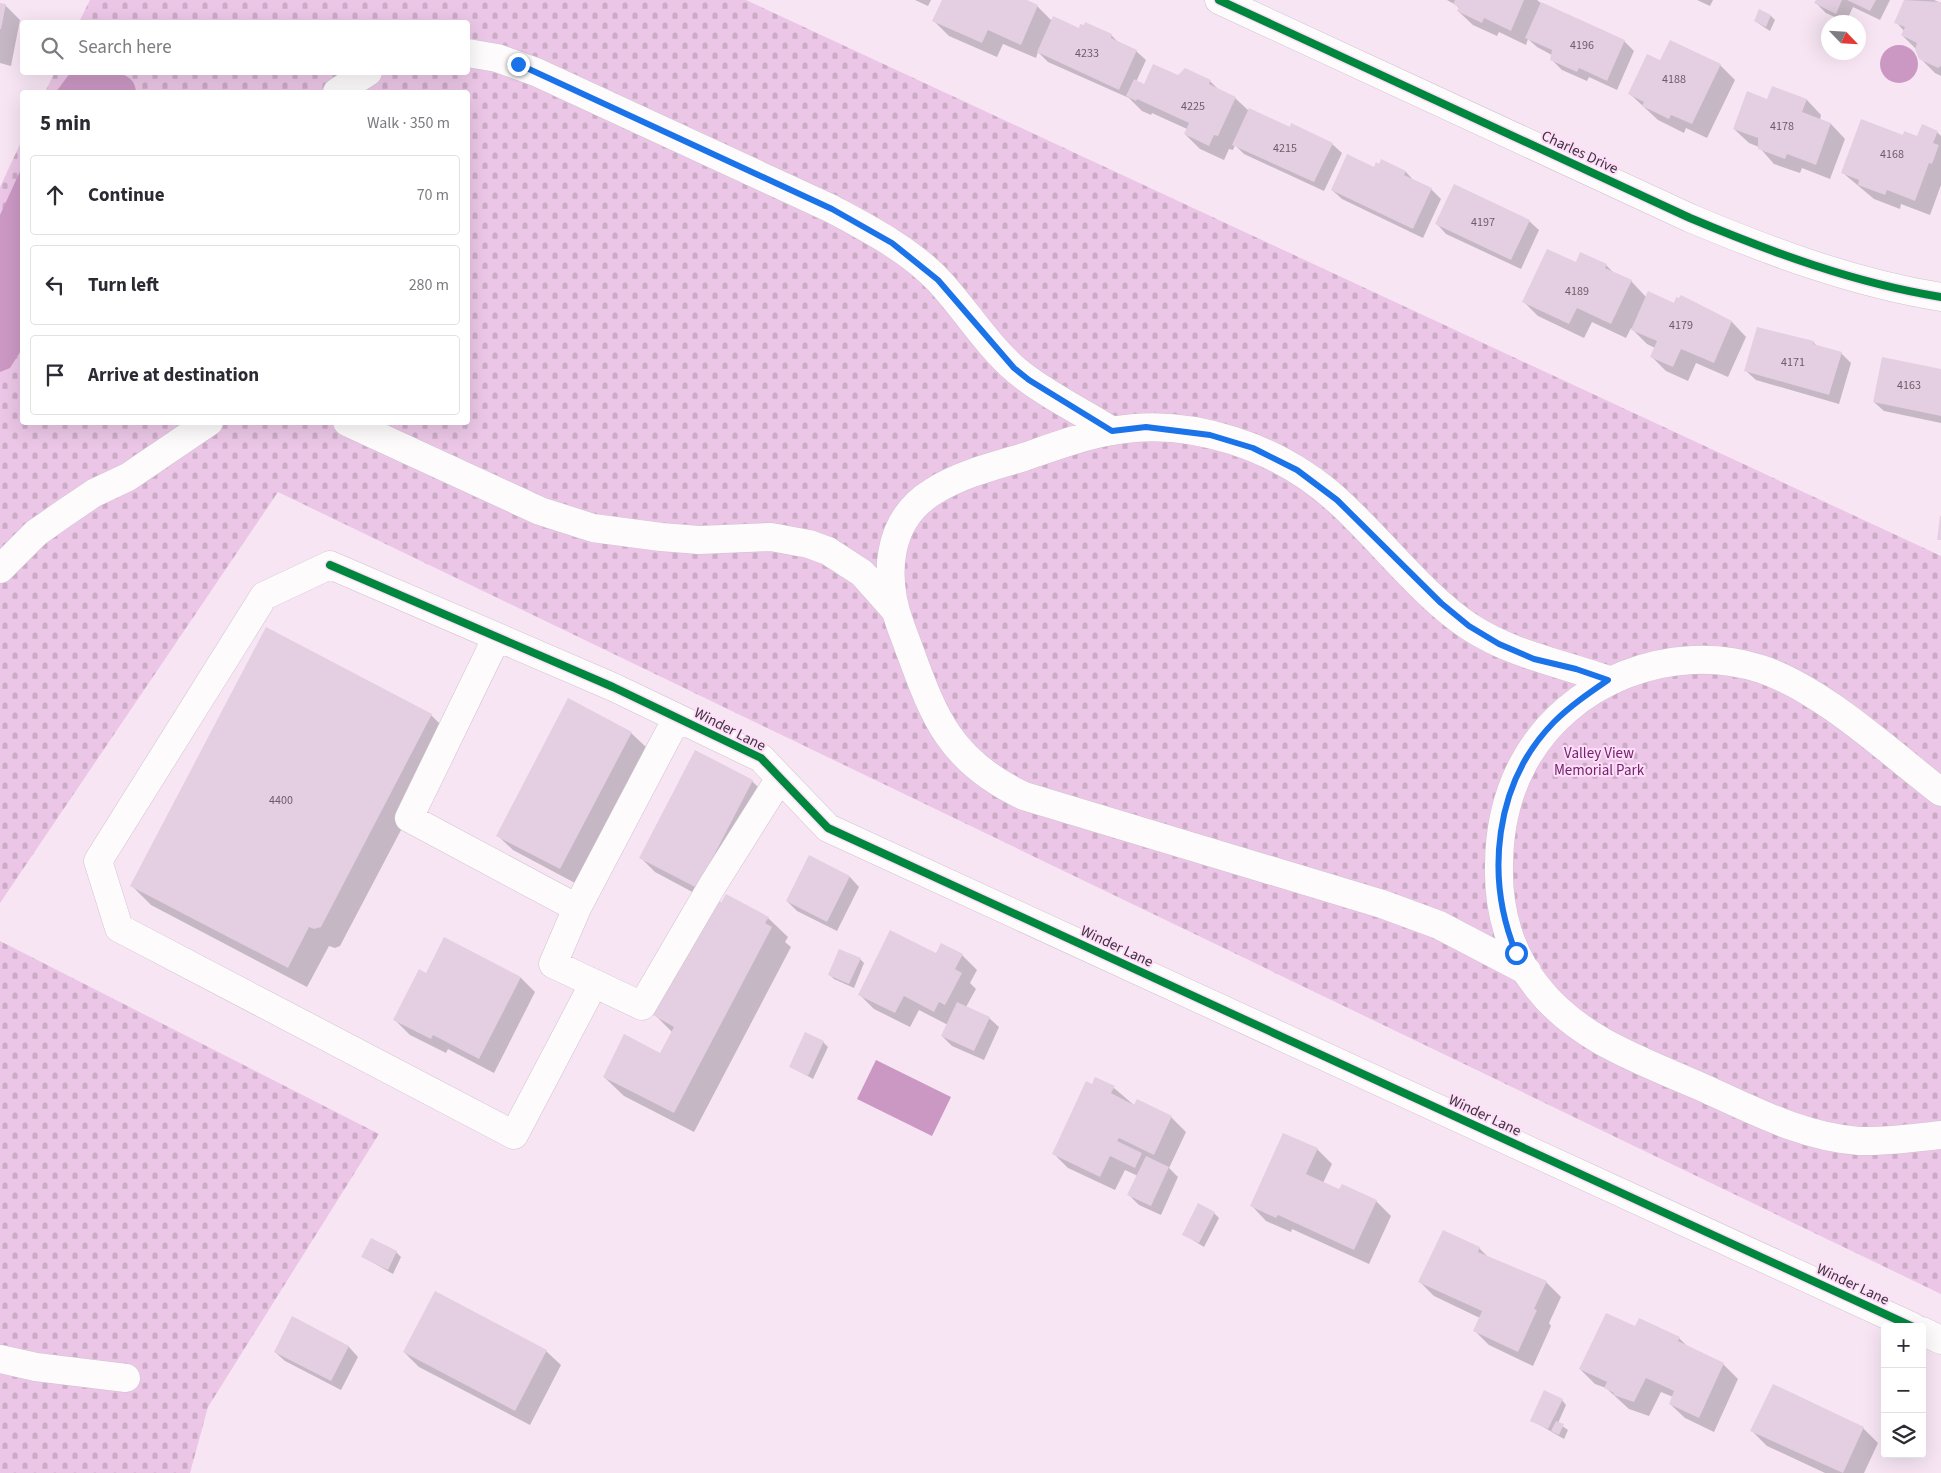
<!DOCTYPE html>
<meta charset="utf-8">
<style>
:root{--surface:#fff;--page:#f7f7f7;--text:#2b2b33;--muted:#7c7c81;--line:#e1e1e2}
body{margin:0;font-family:"Source Sans 3",sans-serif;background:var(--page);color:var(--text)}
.controls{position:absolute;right:15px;bottom:15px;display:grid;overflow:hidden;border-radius:5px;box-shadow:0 5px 20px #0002}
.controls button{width:45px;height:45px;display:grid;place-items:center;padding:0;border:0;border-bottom:1px solid var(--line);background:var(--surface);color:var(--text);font:25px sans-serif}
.compass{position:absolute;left:1821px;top:15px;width:45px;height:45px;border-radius:50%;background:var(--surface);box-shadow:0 5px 20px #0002;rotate:115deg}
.stop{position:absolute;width:15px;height:15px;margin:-11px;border:4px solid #1a73e8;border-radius:50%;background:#fff}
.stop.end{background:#1a73e8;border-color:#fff;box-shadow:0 1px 5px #0008}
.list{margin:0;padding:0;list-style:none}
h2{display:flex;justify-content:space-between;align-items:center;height:65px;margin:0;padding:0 20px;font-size:21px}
h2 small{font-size:16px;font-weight:400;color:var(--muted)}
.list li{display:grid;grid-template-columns:32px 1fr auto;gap:15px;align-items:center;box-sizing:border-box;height:80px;margin:0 10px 10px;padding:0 10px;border:1px solid var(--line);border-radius:5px}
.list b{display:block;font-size:19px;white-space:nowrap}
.list em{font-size:16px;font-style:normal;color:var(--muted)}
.icon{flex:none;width:28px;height:28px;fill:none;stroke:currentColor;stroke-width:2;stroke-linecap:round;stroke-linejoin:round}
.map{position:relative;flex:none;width:1941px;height:1473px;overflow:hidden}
.search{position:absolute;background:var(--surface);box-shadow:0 5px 20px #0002;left:20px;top:20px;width:450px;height:55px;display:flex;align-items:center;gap:12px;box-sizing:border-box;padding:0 18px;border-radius:5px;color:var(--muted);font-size:19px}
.panel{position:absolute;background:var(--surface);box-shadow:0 5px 20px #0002;left:20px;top:90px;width:450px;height:335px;border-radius:5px}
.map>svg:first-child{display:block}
.cemetery{fill:url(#cemetery-stones)}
.water{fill:#cb98c4}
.shadow{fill:#0003}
.building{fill:#e4cee1}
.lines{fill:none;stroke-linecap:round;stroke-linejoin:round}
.minor-casing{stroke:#d0c3cf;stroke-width:29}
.minor{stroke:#fefbfd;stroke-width:28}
.cycleway-casing{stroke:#fedef9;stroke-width:11}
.cycleway{stroke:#00873e;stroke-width:8}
.route{stroke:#1a73e8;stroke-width:6}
.labels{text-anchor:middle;stroke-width:4;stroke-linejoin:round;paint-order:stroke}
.number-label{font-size:12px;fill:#6c5c69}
.street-label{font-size:15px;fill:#40333e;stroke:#fedef9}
.park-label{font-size:15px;fill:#71236b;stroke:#fedef9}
</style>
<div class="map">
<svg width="1941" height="1473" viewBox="0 0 1941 1473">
<defs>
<pattern id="cemetery-stones" width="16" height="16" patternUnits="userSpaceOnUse" patternTransform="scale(1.25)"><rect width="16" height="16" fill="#ebc6e6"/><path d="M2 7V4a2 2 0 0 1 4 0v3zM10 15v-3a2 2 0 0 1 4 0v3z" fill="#cbabc6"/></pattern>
</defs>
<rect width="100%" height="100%" fill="#f7e5f4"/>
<path class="cemetery" d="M90,0h656l1195,556v738l-1663,-802 -278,411v-716l22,-47v282h446v-330h-423l10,-20h413v-50h-389z
M0,941l379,193 -171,273 -18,66h-190z"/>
<path class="water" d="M1880 64a19 19 0 1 1 38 0a19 19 0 1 1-38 0Z
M70,73c20,-1 65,-9 66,19h-80z
M22,167v182l-12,19 -10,4v-157z
M876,1060l75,37 -19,39 -75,-37z"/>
<path class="shadow" d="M915,0h16l-3,6z
M943,0h82l12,6 15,15 28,9 31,5 8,8 17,8 10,9 -10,22 8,4 34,-9 32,4 10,10 15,7 14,13 83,33 10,9 -18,38 -80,-37 -9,-9 -2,5 -4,-1 -5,11 -24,-11 -15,-15 2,-5 -35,-16 -1,2 -9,-4 -13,-13 -81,-36 -10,-10 -2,6 -33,-14 -6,13 -48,-21 -15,-15z
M1447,0h90l5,4 82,37 10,10 -17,39 -28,-13 -2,4 -25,-11 -10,-10 1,-3 -3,-3 -13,-7 -9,-8 -2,6 -27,-13 -2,4 -24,-11 -15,-14 1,-3 -3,-3z
M1697,0h16l-3,6z
M1817,0h73l-10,20 -27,-13 -7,15 -20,-9 -10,-10z
M1905,0h29l7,3v73l-6,-3 -15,-15 -4,-9 -14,-14 2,-4 -8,-9z
M0,4l5,1 15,15 -9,46 -11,-3z
M1771,16l4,4 -5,11 -15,-10z
M1661,62l59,3 15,15 -28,58 -21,-10 -2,5 -26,-13 -28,-26z
M1773,88l34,12 14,15 -1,5 11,4 14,15 -15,40 -28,-11 -2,5 -26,-9 -15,-17 -10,-4 -15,-14 34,-28z
M1937,132l4,4v49l-11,30 -29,-11 -1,5 -26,-10 -31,-26 61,-37 14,2z
M1382,161l24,11 9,10 16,7 10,10 -18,39 -81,-39 -10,-9 48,-24z
M1529,221l10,9 -18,39 -75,-35 -9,-10z
M1576,264l30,1 9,9 16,7 15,16 86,25 14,15 -18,40 -32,-14 -8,18 -22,-10 -14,-14 3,-9 -8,-4 -16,-16 -5,10 -34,-16 -8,16 -46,-22 -14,-14z
M1813,342l5,5 23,6 10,10 -12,41 -83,-24 -10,-9z
M1941,370v53l-57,-12 -10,-9z
M431,715l20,20 -111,211 -5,2 -6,-2 -22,41 -156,-82 -19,-19z
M631,733l15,14 -71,136 -62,-33 -15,-14z
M752,781l15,15 -54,104 55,18 20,19 -3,5 6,5 -97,185 -70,-36 -20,-19 57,-22 11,-23 -17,-17 56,-113 -56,-30 -14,-14z
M850,877l9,10 -22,44 -40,-20 -10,-10z
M937,954l25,1 15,15 -7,13 6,6 -10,18 23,11 10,9 -15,33 -32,-14 -10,-10 6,-11 -29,-15 -9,17 -36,-18 -15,-15z
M860,959l4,4 -10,25 -20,-9 -5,-5z
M427,975l94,3 14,14 -41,81 -46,-24 -2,4 -36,-18 -15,-15z
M823,1042l5,5 -15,32 -22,-12z
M1093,1086l21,2 21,18 2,-5 34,16 15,15 -17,36 9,9 -17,38 -22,-10 -10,-10 9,-19 -13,-6 -10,20 -47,-22 -15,-15z
M1317,1149l15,15 -9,19 17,8 36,10 15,15 -22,48 -77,-35 -1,3 -25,-11 -14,-15z
M1214,1213l5,5 -15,29 -21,-13z
M1479,1248l10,10 57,24 15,15 -12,26 2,3 -18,40 -44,-21 -15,-15 6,-12 -46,-22 -14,-14z
M396,1252l5,5 -8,17 -30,-17z
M292,1318l57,29 9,10 -17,33 -56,-29 -10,-9z
M1636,1328l43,10 10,10 34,16 15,15 -24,53 -29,-14 -15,-14 3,-7 -12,-5 -12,24 -20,-7 -23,-21 -11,-4 -15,-15z
M546,1351l15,14 -31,60 -111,-58 -15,-15z
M1774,1386l89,42 15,15 -14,30h-39l-58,-27 -15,-15z
M1562,1400l4,5 -8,18 10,7 -4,9 -33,-19z"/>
<path class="building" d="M942,0h85l11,5 -17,40 -33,-15 -6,13 -50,-22z
M1455,0h69l-13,31 -27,-13 -2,5 -25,-12 2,-4 -6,-3z
M1816,0h26l-6,14 -22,-11z
M1847,0h29l-6,11z
M1904,0l37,2v64l-3,2 -19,-9 -4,-10 2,-6 -16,-8 4,-8 -11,-4z
M1541,2l84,38 -18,41 -28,-13 -2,4 -27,-12 2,-10 -27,-12z
M0,3l6,1 -5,25h-1z
M1759,9l12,6 -5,12 -12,-6z
M1053,16l26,12 1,-4 4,1 1,-3 27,12 -1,4 26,12 -18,40 -82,-38z
M1670,40l51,24 -29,60 -21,-9 -2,4 -27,-13 2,-4 -16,-8 19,-40 13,6z
M1153,64l25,11 7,-7 26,12 -2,4 27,13 -18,39 -4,-1 -5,11 -25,-12 5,-11 -52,-24 -1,2 -10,-5 8,-17 10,5z
M1772,86l35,13 -5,13 29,11 -15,42 -29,-11 -2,5 -27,-10v-11l-25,-9 14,-38 20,8z
M1249,108l41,19 1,-4 42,20 -19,39 -82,-37z
M1861,119l42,16 1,-4 13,5 5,-12 16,7 -5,12 6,2 -7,19 -3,-1 -14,38 -28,-11 -2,5 -27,-10 1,-5 -18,-7z
M1347,154l27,13 2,-5 3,2 2,-5 25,12 -2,4 28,13 -19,41 -82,-39z
M1454,184l76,36 -19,40 -76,-36z
M1547,249l29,13 4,-10 27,12 -2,4 27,12 -21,44 -34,-16 -8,16 -47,-22z
M1648,291l26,12 2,-6 3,1 2,-3 51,26 -18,42 -33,-14 -8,18 -23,-10 7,-16 -26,-11z
M1757,327l57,14 -1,3 29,8 -13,43 -85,-24z
M1882,357l59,12v47l-68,-14z
M1940,516h1v24h-4z
M266,627l166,87 -111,213 -7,2 -5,-2 -21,41 -158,-82z
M568,698l64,34 -72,137 -64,-33z
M695,750l58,30 -56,108 -58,-30z
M809,855l41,21 -23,46 -41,-21z
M726,894l43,23 -4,6 7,4 -98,186 -71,-36 21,-43 36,19 14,-26 -21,-12 59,-117 9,5z
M890,930l46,23 5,-10 22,11 -8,15 7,4 -17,32 -6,-3 -5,10 -30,-16 -9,17 -37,-18z
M444,937l77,40 -42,82 -46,-24 -2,4 -38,-19 26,-51 7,4z
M839,949l22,9 -12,26 -21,-9z
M957,1002l33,15 -16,34 -33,-15z
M805,1032l19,9 -16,35 -19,-9z
M1095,1077l20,9 -4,7 23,12 3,-6 35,17 -18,39 -35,-17 -2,3 25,12 -7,15 -25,-12 -10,21 -48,-23 34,-73 6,3z
M1283,1133l35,15 -12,26 33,15 3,-5 35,16 -23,50 -76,-35 -2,3 -26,-12z
M1146,1156l23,11 -18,39 -24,-11z
M1198,1203l17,9 -16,31 -17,-8z
M1443,1230l37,17 -2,5 69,29 -13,28 3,1 -19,42 -45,-21 9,-20 -64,-29z
M371,1238l26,13 -9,19 -27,-13z
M435,1291l112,59 -32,61 -112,-59z
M1606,1313l29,13 4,-8 41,19 -2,4 46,22 -25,55 -30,-14 5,-13 -28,-13 -12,24 -21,-7 1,-2 -10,-5 3,-6 -28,-13z
M292,1316l57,30 -18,35 -57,-29z
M1773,1384l91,43 -21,46 -93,-42z
M1544,1390l19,9 -15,30 -18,-8z
M1556,1421l8,3 -5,11 -8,-4z"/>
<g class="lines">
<defs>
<path id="minor" d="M1219,0l471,218c81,34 164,65 251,79
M468,53l29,5 39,14 296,137c37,20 78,41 107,72 26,28 47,63 77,89 27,23 65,41 96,61
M337,92l31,-20
M347,422l193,89 53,17 68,9 38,3 72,-3 38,7 19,7 34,22 32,36
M0,569l36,-36 27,-19 31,-21 34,-16 81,-55
M497,637l-88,181 168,90 100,-190
M1941,792c-52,-40 -119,-103 -180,-123 -89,-29 -194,12 -238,95 -17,32 -24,67 -24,103 -1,43 11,87 39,121 40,51 102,72 159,97 52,23 104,52 162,56 27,1 55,-3 82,-6
M577,908l-24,56 89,42 70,-120 68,-108
M1527,971l-88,-46 -57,-21 -358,-108c-83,-39 -93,-90 -123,-169 -18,-48 -16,-107 33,-136 27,-17 60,-25 90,-34 29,-10 58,-21 88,-26 79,-15 168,17 226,70 43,39 85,95 132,126 43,28 91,36 138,53
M594,983l-80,152 -395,-207 -21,-67 166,-265 66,-31 283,122 148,71 67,70 1085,499
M1922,1331l19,9
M0,1359l36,8 90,11"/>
</defs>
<use href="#minor" class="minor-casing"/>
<use href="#minor" class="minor"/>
<defs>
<path id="cycleway" d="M1219,0l471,218c81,34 164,65 251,79
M330,565l283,122 148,71 67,70 1085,499"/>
</defs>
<use href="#cycleway" class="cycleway-casing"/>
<use href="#cycleway" class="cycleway"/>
</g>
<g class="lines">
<path class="route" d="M518,64l314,145 60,34 46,37 76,88 15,12 83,51 34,-4 64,8 43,13 44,22 40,30 104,103 28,23 30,18 35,15 42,10 32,11c-19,13 -38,26 -54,42 -60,61 -69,155 -38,231"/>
</g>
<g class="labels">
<g class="number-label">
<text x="1582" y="49">4196</text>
<text x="1087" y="57">4233</text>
<text x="1674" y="83">4188</text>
<text x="1193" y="110">4225</text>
<text x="1782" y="130">4178</text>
<text x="1285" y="152">4215</text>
<text x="1892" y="158">4168</text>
<text x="1483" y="226">4197</text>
<text x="1577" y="295">4189</text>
<text x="1681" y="329">4179</text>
<text x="1793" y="366">4171</text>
<text x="1909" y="389">4163</text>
<text x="281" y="804">4400</text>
</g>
<g class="street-label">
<text transform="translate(1580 152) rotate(25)" y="5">Charles Drive</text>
<text transform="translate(730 729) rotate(27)" y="5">Winder Lane</text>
<text transform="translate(1117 946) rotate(25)" y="5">Winder Lane</text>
<text transform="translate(1485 1115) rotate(25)" y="5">Winder Lane</text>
<text transform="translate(1853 1284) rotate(25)" y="5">Winder Lane</text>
</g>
<g class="park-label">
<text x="1599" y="758">Valley View<tspan x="1599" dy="17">Memorial Park</tspan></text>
</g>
</g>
</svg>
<div class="controls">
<button>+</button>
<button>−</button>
<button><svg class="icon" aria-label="layers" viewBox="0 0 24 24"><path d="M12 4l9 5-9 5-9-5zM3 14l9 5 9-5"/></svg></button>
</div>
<svg class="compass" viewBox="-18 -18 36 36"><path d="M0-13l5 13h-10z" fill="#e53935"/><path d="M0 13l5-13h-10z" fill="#7c7c81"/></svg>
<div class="stop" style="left:1516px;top:953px"></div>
<div class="stop end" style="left:518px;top:64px"></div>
<div class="search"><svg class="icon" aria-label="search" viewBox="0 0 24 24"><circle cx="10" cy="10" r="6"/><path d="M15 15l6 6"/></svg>Search here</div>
<section class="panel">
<h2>5 min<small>Walk · 350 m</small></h2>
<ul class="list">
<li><svg class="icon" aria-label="ahead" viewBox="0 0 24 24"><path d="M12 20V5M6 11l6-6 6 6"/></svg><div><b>Continue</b></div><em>70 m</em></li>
<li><svg class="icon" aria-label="left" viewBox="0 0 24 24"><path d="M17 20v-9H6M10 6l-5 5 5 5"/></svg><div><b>Turn left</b></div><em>280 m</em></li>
<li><svg class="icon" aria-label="arrive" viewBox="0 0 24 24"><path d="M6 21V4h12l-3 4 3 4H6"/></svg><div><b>Arrive at destination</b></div></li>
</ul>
</section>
</div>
